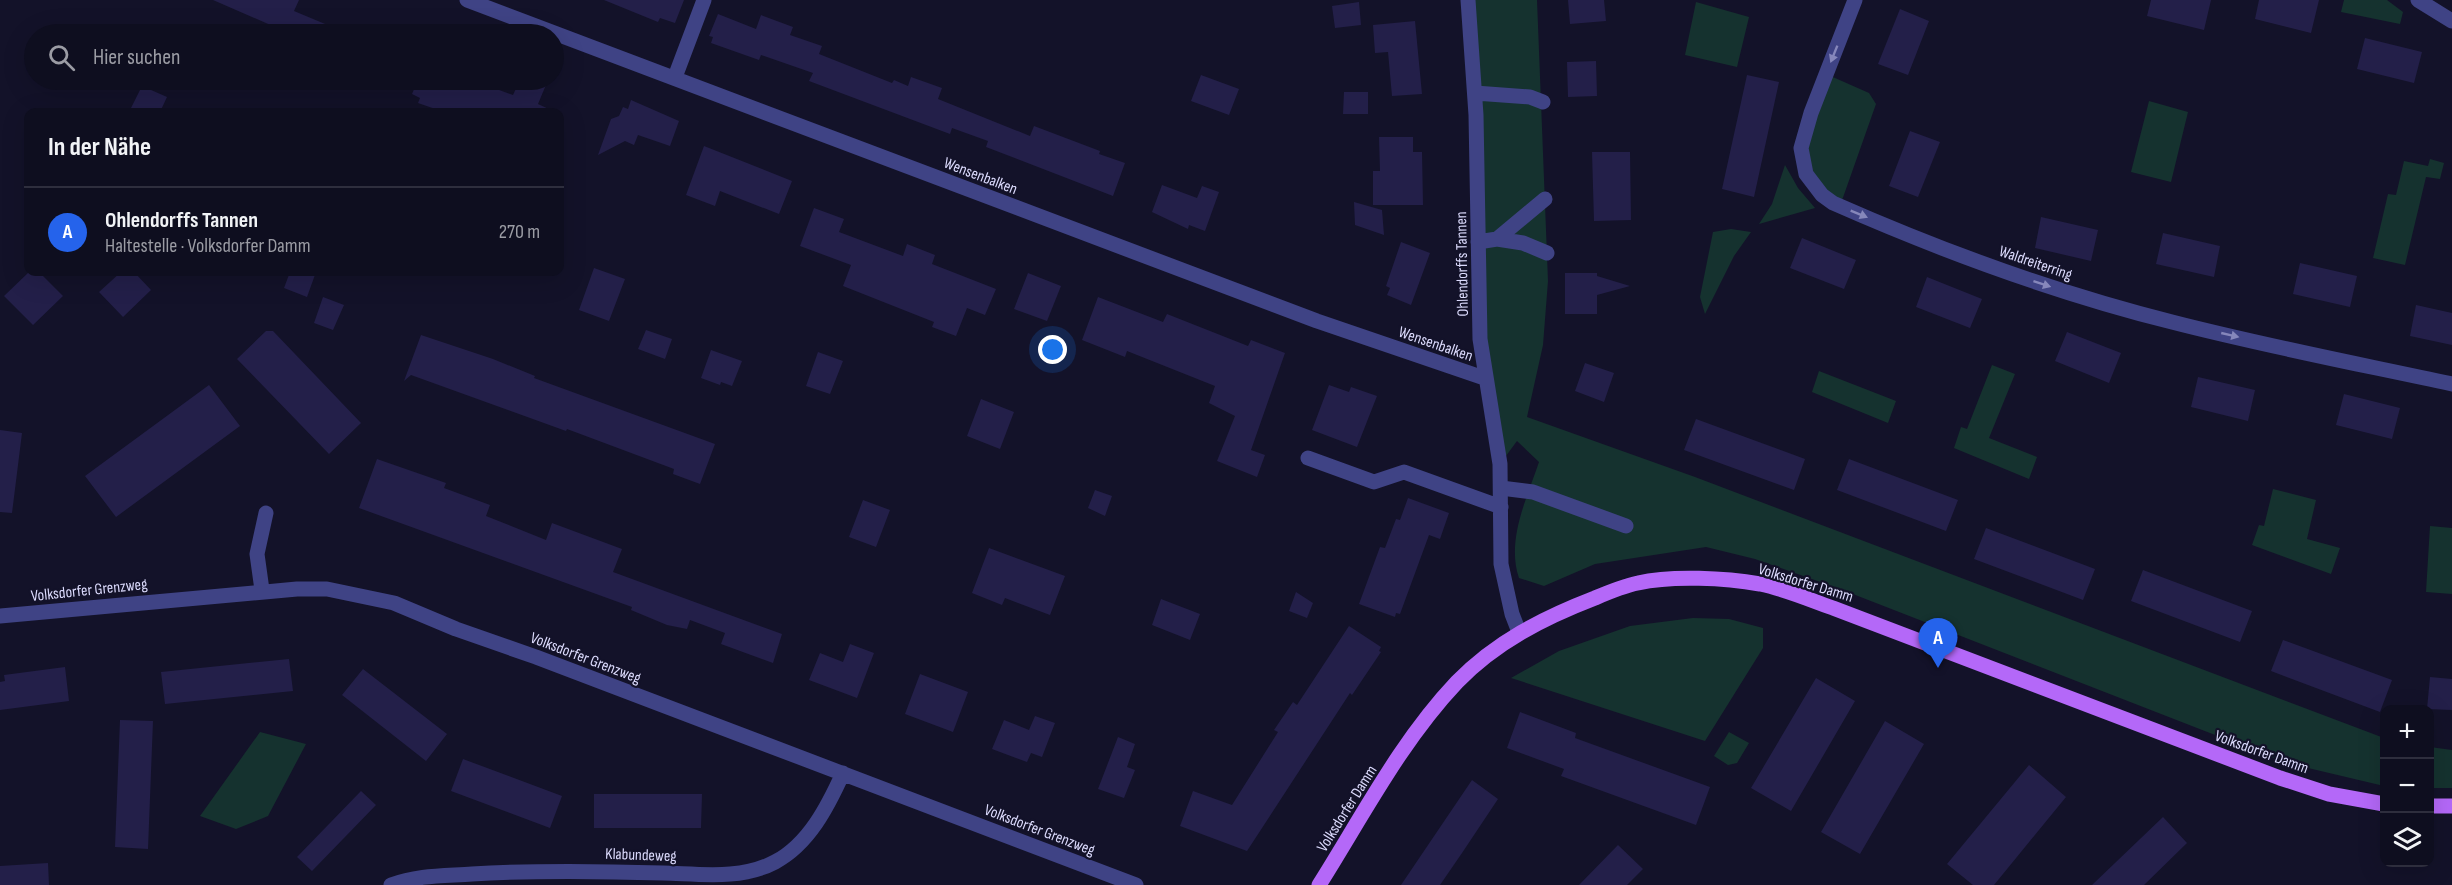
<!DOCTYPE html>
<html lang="de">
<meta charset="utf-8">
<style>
:root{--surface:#0e0e1f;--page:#1c1c2c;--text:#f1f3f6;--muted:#9b9ca4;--line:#2e2e3d;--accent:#2563eb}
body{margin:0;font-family:"Sofia Sans Condensed",sans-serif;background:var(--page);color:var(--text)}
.controls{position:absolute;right:18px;bottom:18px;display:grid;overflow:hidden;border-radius:12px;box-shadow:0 6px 24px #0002}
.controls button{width:54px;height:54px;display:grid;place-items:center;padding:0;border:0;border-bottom:2px solid var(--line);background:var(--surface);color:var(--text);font:30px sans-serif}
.you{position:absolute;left:1053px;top:350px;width:21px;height:21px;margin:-15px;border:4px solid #fff;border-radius:50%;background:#1a73e8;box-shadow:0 0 0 9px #1a73e833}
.badge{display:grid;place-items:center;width:39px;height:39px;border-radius:50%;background:var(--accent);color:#fff;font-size:20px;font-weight:700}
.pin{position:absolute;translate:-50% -50px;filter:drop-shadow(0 2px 3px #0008)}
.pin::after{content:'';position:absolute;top:32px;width:21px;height:18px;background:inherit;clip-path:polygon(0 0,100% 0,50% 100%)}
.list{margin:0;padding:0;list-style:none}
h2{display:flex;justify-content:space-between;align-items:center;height:78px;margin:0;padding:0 24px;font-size:26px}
h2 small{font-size:20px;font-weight:400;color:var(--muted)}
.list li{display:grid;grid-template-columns:39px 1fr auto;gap:18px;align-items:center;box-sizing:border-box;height:90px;padding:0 24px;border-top:2px solid var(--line)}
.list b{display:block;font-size:22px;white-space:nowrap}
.list p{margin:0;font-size:20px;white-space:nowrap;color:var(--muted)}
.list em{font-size:20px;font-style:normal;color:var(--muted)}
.icon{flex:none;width:33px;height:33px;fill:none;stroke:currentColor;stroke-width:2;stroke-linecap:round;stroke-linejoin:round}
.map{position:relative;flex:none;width:2452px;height:885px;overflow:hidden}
.search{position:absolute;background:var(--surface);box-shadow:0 6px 24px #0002;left:24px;top:24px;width:540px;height:66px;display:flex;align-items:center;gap:15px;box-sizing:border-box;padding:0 21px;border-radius:33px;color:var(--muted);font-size:22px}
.panel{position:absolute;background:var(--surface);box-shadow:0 6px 24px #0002;left:24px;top:108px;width:540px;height:168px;border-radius:12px}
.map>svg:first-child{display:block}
.green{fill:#15322f}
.building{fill:#231f49}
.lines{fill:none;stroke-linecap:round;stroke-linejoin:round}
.minor{stroke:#3f4385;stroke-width:15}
.major{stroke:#b468f8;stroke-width:15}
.oneway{fill:#8687bb}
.labels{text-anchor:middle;stroke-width:4.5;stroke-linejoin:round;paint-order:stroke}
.street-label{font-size:16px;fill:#dcdbfd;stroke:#131229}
</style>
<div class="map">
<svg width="2452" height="885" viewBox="0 0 2452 885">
<rect width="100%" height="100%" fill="#131229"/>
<path class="green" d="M1468,0h69l11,281 -5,64 -16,72 168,60 689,261v48l-97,-23 -447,-174 -85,-30 -49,-12 -111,17 -51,22 -25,-8c-13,-38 8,-80 20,-116l-22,-21 -17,23 -16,-86z
M2344,0h43l16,12 -3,12 -59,-12z
M1696,2l53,15 -12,50 -52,-12z
M1826,74l43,19 7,11 -36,102 -27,-21 -8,-54z
M2149,101l39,11 -17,70 -40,-10z
M2430,159l14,4 -4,16 -14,-2 -21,88 -32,-7 15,-64 8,1 8,-34 24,5z
M1785,165l13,23 17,20 -56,16 13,-20z
M1731,229l20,3 -17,24 -29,58 -5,-17 13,-65z
M1992,365l23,9 -26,64 48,19 -8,22 -75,-31 7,-21 6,2z
M1819,371l77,30 -8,22 -76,-31z
M2273,489l43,11 -9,39 33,9 -9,26 -79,-29 7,-20 5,1z
M2430,526l22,2v66l-26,-2z
M1693,618l36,1 34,9v20l-58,93 -194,-63 48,-27 71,-25z
M260,732l46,12 -38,72 -32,13 -36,-13z
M1729,732l20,11 -12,20 -9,2 -14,-9z
M2430,747l22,3v38h-22z"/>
<path class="building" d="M213,0h86l-5,11 55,23h-58z
M604,0h80l-9,23 -15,-5 -2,4z
M1568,0h36l2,21 -36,3z
M2151,0h60l-7,30 -57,-14z
M2259,0h60l-8,33 -56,-14z
M1359,2l2,23 -26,3 -3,-22z
M1900,9l29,12 -21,54 -30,-11z
M718,14l38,15 5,-14 32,12 -3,8 32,11 -3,8 73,29 2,-3 14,6 3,-9 31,11 -4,11 92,37 4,-10 66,25 -1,3 26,9 -12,33 -127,-49 2,-6 -36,-13 -2,6 -141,-53 4,-8 -52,-18 -2,5 -48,-17 2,-6 -4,-1z
M1415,21l7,73 -30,2 -4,-44 -13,1 -2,-28z
M2365,38l57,14 -8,31 -57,-14z
M1596,61l1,35 -29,1 -1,-35z
M1201,75l38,14 -10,26 -38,-14z
M1747,75l32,7 -25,115 -32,-8z
M418,80h54l41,15 7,-15h28l-10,24 17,8h-111l-26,-9 2,-5 -8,-4z
M142,86l25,11 -7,15h-31z
M1344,92h24v22h-25z
M631,100l48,21 -9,25 -32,-11 -4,10 -9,-4 -27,14 13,-36 8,-3 4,-9 5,2z
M1910,131l30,11 -22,55 -29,-11z
M1379,137h34v15h9l1,53h-50v-34h7z
M704,146l88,35 -13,33 -59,-23 -5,15 -29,-11z
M1592,152h38l1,68 -37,1z
M1162,185l35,13 5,-12 17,6 -14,39 -16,-6 -1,4 -36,-17z
M1354,202l28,8 2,25 -29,-10z
M814,208l30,11 -5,13 64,24 4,-12 28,11 -3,9 64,25 -11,26 -18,-7 -11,28 -24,-9 2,-5 -91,-36 8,-21 -51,-19z
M2041,217l57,13 -7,31 -56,-13z
M2163,233l57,13 -6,31 -58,-13z
M1802,238l54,22 -12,29 -54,-21z
M1401,242l29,11 -19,52 -24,-10 3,-7 -4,-2z
M2300,263l57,13 -7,31 -57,-13z
M594,268l31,11 -16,42 -30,-11z
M29,272h10l24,24 -30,29 -29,-29z
M121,272h13l17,18 -28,27 -24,-25z
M290,272h26l-9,25 -23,-9z
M1028,273l33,13 -14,35 -33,-12z
M1565,273h32v3l33,10 -33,9v19h-32z
M1927,277l55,22 -12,29 -54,-21z
M323,297l21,8 -11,25 -19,-7z
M1098,297l65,25 4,-8 81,32 3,-6 34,13 -34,97 14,5 -8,22 -40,-16 18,-45 -26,-13 6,-17 -88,-35 -2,6 -43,-17z
M2416,305l36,8v32l-42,-9z
M646,330l26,9 -7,20 -27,-10z
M266,331h7l88,92 -32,31 -92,-95z
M2067,332l54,21 -12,30 -54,-22z
M421,335l72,24 42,17 -1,2 181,66 -15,40 -27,-10 1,-5 -107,-40 -1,2 -155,-56 -7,6z
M711,350l31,11 -10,25 -11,-4 -1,3 -19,-7z
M818,352l25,9 -13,33 -24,-8z
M1585,363l29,10 -10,29 -29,-11z
M2198,377l57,13 -7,31 -57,-14z
M209,385l31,41 -124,91 -31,-41z
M1329,385l20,7 2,-5 26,9 -20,51 -45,-17z
M2344,394l56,14 -8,31 -56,-14z
M981,399l33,13 -14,37 -33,-13z
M1696,419l109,40 -11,31 -110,-40z
M0,430l22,3 -10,80 -12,-1z
M377,459l69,24 -2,5 46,17 -4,11 60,24 6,-17 70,26 -9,23 169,62 -9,29 -52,-19 4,-11 -35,-13 -3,9 -20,-4 -36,-15 1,-3 -273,-99z
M1849,459l109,41 -12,31 -109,-41z
M1095,490l17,6 -7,20 -17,-8z
M1408,498l41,15 -9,26 -11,-4 -29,79 -4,-1 -1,4 -36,-13 21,-57 5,1 11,-29 4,1z
M863,500l27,10 -14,37 -27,-10z
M1986,528l109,41 -12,31 -109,-41z
M989,548l76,28 -15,39 -45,-17 -3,7 -30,-12z
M2143,570l109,41 -12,31 -109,-41z
M1296,592l17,11 -6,15 -18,-7z
M1161,599l39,15 -10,26 -38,-15z
M1349,626l32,21 -2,4 2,1 -29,43 -2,-2 -103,158 -67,-25 13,-35 39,14 46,-73 -4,-2 19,-28 4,3z
M2283,640l109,40 -12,32 -109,-41z
M850,644l24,9 -17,45 -48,-18 11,-27 23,9z
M289,659l4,32 -128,13 -4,-32z
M65,667l4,34 -69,9v-28l5,-1 -1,-6z
M363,669l84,65 -21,27 -84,-66z
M920,674l48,18 -15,40 -48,-18z
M2430,677l22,2v31l-25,-1z
M1816,678l39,23 -64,110 -40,-23z
M1520,712l56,21 -1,5 135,49 -14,38 -135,-49 3,-7 -57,-21z
M1035,716l20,7 -13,34 -11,-4 -4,9 -35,-13 12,-29 25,10z
M120,720l33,1 -5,128 -33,-2z
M1885,721l39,23 -64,110 -39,-22z
M1118,737l17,7 -8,23 8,3 -11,28 -26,-9z
M463,759l99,37 -12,32 -99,-37z
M2029,765l37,32 -72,88h-21l-26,-21z
M1472,780l26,19 -36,54 -22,32h-39z
M361,791l15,14 -64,66 -15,-14z
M594,794h108l-1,34h-107z
M2163,817l24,26 -43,42h-52z
M1618,845l25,24 -16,16h-48z
M48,863l1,22h-49v-19z"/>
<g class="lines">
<path class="minor" d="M467,0l850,321 167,57
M1468,0l8,115 4,224 20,125 1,100 11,50 7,18
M1855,0l-44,113 -10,35 5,26 16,21 11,8c109,48 223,90 339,119 93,24 187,42 280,62
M2418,0l34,21
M675,77l29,-77
M1475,93l55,4 13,5
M1497,239l26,4 24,10
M1478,242l19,-3 48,-40
M1308,458l66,24 30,-10 97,35
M1501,488l32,4 93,34
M262,590l-5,-36 9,-41
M0,616l297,-27h30l67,14 62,26 80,28 600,228
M391,885c27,-10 52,-9 81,-11 64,-4 127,-3 191,-1 38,1 78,7 112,-11 34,-18 53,-56 68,-89"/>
<path class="major" d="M2430,806h22
M1319,885c43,-68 82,-144 138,-203 39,-40 86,-64 138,-84 14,-6 28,-12 43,-15 34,-8 88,-5 122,1 25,5 50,16 73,24l447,170 49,16 55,10"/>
</g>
<defs><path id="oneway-solid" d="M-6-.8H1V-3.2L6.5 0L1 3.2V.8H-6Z" transform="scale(1.5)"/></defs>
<g class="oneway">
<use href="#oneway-solid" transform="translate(1834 54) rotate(112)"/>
<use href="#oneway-solid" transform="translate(1859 214) rotate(22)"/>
<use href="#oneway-solid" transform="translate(2042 284) rotate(18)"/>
<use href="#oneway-solid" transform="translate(2230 335) rotate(13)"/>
</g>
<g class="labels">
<g class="street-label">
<text transform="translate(981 175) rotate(21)" y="6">Wensenbalken</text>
<text transform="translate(2036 262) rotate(19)" y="6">Waldreiterring</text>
<text transform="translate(1461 264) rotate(-91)" y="6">Ohlendorffs Tannen</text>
<text transform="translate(1436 343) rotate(19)" y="6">Wensenbalken</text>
<text transform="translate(1806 582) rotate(17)" y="6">Volksdorfer Damm</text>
<text transform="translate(89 589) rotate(-6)" y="6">Volksdorfer Grenzweg</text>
<text transform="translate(586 657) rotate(21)" y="6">Volksdorfer Grenzweg</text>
<text transform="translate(2262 751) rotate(20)" y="6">Volksdorfer Damm</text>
<text transform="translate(1346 808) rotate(-58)" y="6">Volksdorfer Damm</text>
<text transform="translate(1040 829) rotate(21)" y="6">Volksdorfer Grenzweg</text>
<text transform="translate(641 854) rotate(2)" y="6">Klabundeweg</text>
</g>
</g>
</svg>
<div class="controls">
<button>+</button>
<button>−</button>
<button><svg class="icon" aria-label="layers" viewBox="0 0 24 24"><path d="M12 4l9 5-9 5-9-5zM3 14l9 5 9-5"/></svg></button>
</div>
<div class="you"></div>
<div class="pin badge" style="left:1938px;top:668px">A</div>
<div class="search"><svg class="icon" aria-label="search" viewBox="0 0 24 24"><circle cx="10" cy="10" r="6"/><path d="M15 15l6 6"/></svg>Hier suchen</div>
<section class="panel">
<h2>In der Nähe<small></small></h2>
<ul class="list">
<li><span class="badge">A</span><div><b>Ohlendorffs Tannen</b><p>Haltestelle · Volksdorfer Damm</p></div><em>270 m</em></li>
</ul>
</section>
</div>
